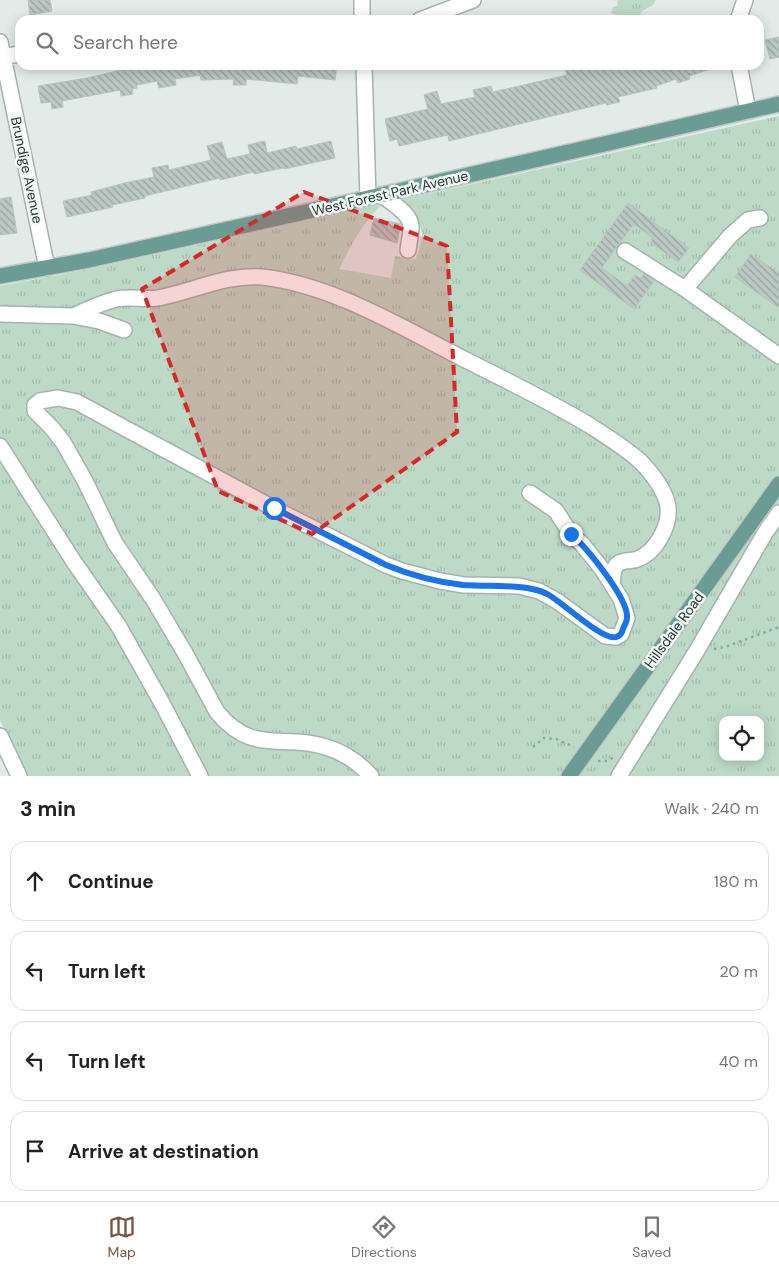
<!DOCTYPE html>
<meta charset="utf-8">
<style>
:root{--surface:#fff;--page:#f2f2f2;--text:#222;--muted:#767676;--line:#e0e0e0;--accent:#7a5341}
body{margin:0;font-family:"DM Sans",sans-serif;background:var(--page);color:var(--text)}
.controls{position:absolute;right:15px;bottom:15px;display:grid;overflow:hidden;border-radius:10px;box-shadow:0 2px 12px #0003}
.controls button{width:45px;height:45px;display:grid;place-items:center;padding:0;border:0;border-bottom:1px solid var(--line);background:var(--surface);color:var(--text);font:25px sans-serif}
.stop{position:absolute;width:15px;height:15px;margin:-11px;border:4px solid #1a73e8;border-radius:50%;background:#fff}
.stop.end{background:#1a73e8;border-color:#fff;box-shadow:0 1px 5px #0008}
.list{margin:0;padding:0;list-style:none}
h2{display:flex;justify-content:space-between;align-items:center;height:65px;margin:0;padding:0 20px;font-size:21px}
h2 small{font-size:16px;font-weight:400;color:var(--muted)}
.list li{display:grid;grid-template-columns:32px 1fr auto;gap:15px;align-items:center;box-sizing:border-box;height:80px;margin:0 10px 10px;padding:0 10px;border:1px solid var(--line);border-radius:15px}
.list b{display:block;font-size:19px;white-space:nowrap}
.list em{font-size:16px;font-style:normal;color:var(--muted)}
.icon{flex:none;width:28px;height:28px;fill:none;stroke:currentColor;stroke-width:2;stroke-linecap:round;stroke-linejoin:round}
.map{position:relative;flex:none;width:779px;height:776px;overflow:hidden}
.search{position:absolute;background:var(--surface);box-shadow:0 2px 12px #0003;left:15px;right:15px;top:15px;height:55px;display:flex;align-items:center;gap:12px;box-sizing:border-box;padding:0 18px;border-radius:15px;color:var(--muted);font-size:19px}
.sheet{height:425px;background:var(--surface)}
nav{display:flex;justify-content:space-around;align-items:center;box-sizing:border-box;height:70px;border-top:1px solid var(--line);background:var(--surface);font-size:14px;color:var(--muted)}
nav a{display:grid;justify-items:center;gap:2px}
nav .on{color:var(--accent)}
.map>svg:first-child{display:block}
.grass{fill:url(#grass-tufts);fill-rule:evenodd}
.building{fill:url(#building-back-hatch);stroke:#b5c4bf}
.lines{fill:none;stroke-linecap:round;stroke-linejoin:round}
.minor-casing{stroke:#a5b2af;stroke-width:18}
.major-casing{stroke:#c2c8c7;stroke-width:18}
.path{stroke:#86aca3;stroke-width:2.5;stroke-dasharray:2.5 4;stroke-linecap:butt}
.minor{stroke:#fff;stroke-width:15}
.major{stroke:#6b9c93;stroke-width:15}
.route{stroke:#1a73e8;stroke-width:6}
.marked{fill:#d62828;fill-opacity:0.2;stroke:#d62828;stroke-width:4;stroke-dasharray:10 6;stroke-linejoin:round}
.labels{text-anchor:middle;stroke-width:5;stroke-linejoin:round;paint-order:stroke}
.street-label{font-size:14px;fill:#243a36;stroke:#f2f8f5}
</style>
<div class="map">
<svg width="779" height="776" viewBox="0 0 779 776">
<defs>
<pattern id="grass-tufts" width="24" height="20" patternUnits="userSpaceOnUse" patternTransform="scale(1.25)"><rect width="24" height="20" fill="#bddac7"/><path d="M3 7l-1-3M5 7V3M7 7l1-3M15 17l-1-3M17 17v-4M19 17l1-3" fill="none" stroke="#a2bcac"/></pattern>
<pattern id="building-back-hatch" width="6" height="6" patternUnits="userSpaceOnUse" patternTransform="scale(1.25)"><rect width="6" height="6" fill="#bbc8c4"/><path d="M-1 5l2 2M0 0l6 6M5-1l2 2" fill="none" stroke="#98a3a0"/></pattern>
</defs>
<rect width="100%" height="100%" fill="#e2ebe8"/>
<path class="grass" d="M618,0h38l-3,5 -11,6 -5,9h-17l-3,-5 -6,-2 2,-6 4,-1z
M779,116v660h-753l-26,-56v-434l90,-17 293,-65c-20,17 -32,42 -44,65l52,9 4,-22 21,3c2,-8 7,-19 6,-27 -2,-12 -18,-23 -26,-31zM723,720h37v37h-37z"/>
<path class="building" d="M28,0h22l2,11 -22,4z
M779,37v20l-9,2 -5,-19z
M143,65h194l-2,15 -37,-4 -1,8 -51,-5v6h-13l1,-6 -33,1 -1,-5 -25,4 1,6 -17,3 -2,-7 -20,4v3l-5,1 1,5 -12,2 -1,-6 -58,11 1,6 -11,2 -1,-7 -10,1 -3,-17 49,-8z
M581,65h133v3l-25,8 1,3 -12,4 -2,-4 -20,7 1,2 -39,9 2,5 -13,3 -1,-2 -157,38 -1,-6 -49,11 -2,-7 -7,2 -5,-22 43,-10 -4,-14 13,-4 4,13 34,-7 -2,-7 18,-4 2,6 74,-17 -2,-6z
M265,141l2,12 29,-7 1,3 34,-8 4,17 -51,11v-1l-30,6v-2l-34,8v-2l-75,18v2l-33,7 1,2 -46,10 -4,-16 29,-6 -1,-3 34,-9 29,-6 -2,-9 16,-3 1,5 42,-10 -4,-14 15,-4 5,17 23,-5 -2,-9z
M11,197l6,36 -17,2v-36z
M628,203l61,45 -11,14 -28,-20 3,-4 -19,-14 -17,22 -15,22 25,18 8,-11 6,4 3,-5 10,7 -20,28 -54,-39z
M374,218l27,6 -4,19 -27,-8z
M751,254l28,19v35l-44,-31z"/>
<g class="lines">
<defs>
<path id="minor" d="M362,0v20
M420,20l53,-20
M738,20l7,-20
M0,42l47,226
M0,57l20,-3
M364,65l4,133
M739,65l9,46
M382,195c9,8 29,18 29,32 0,7 -2,16 -3,23
M625,251l60,38 94,67
M685,289l45,-53 18,-16 12,-2
M0,314l73,2 26,5 25,9
M73,316c14,-6 29,-14 44,-17 15,-3 31,2 46,-2 33,-7 65,-23 99,-20 72,8 142,52 206,84 41,21 81,40 121,64 17,11 35,22 51,36 11,11 26,30 28,46 2,19 -12,45 -30,52 -5,2 -13,1 -19,4 -7,4 -6,15 -7,22
M0,446l74,116 44,63 45,80 37,71
M0,736l19,40
M371,776c-12,-13 -28,-24 -45,-29 -43,-14 -73,9 -109,-35l-32,-59 -32,-54 -38,-56 -30,-62 -22,-39 -11,-14 -17,-17v-6l5,-4 18,-3 19,4 42,23 154,83 113,57 16,6 38,10 24,4 55,1 20,5 18,10 48,35 11,1 5,-3 6,-16 -6,-19 -19,-30 -20,-25 -11,-10 -15,-23 -26,-18
M619,776l77,-124 69,-119 14,-20"/>
<path id="major" d="M0,276l89,-16 279,-62 411,-94
M569,776l210,-292"/>
</defs>
<use href="#minor" class="minor-casing"/>
<use href="#major" class="major-casing"/>
<path class="path" d="M714,649l11,-2 54,-20
M533,747l11,-9 12,1 18,8
M598,761h9l7,-4"/>
<use href="#minor" class="minor"/>
<use href="#major" class="major"/>
</g>
<g class="lines">
<path class="route" d="M274,508l112,57c24,10 51,17 77,20 23,2 46,-1 69,4 6,1 12,3 17,6 14,8 54,46 67,42 4,-1 6,-4 7,-8 1,-3 4,-7 4,-11 2,-19 -41,-71 -56,-84"/>
</g>
<path class="marked" d="M304,192l143,54 10,186 -145,102 -94,-43 -76,-202z"/>
<g class="labels">
<g class="street-label">
<text transform="translate(27 170) rotate(78)" y="5">Brundige Avenue</text>
<text transform="translate(390 193) rotate(-13)" y="5">West Forest Park Avenue</text>
<text transform="translate(674 630) rotate(-54)" y="5">Hillsdale Road</text>
</g>
</g>
</svg>
<div class="controls">
<button><svg class="icon" aria-label="locate" viewBox="0 0 24 24"><circle cx="12" cy="12" r="6"/><path d="M12 2v4M12 18v4M2 12h4M18 12h4"/></svg></button>
</div>
<div class="stop" style="left:274px;top:508px"></div>
<div class="stop end" style="left:571px;top:534px"></div>
<div class="search"><svg class="icon" aria-label="search" viewBox="0 0 24 24"><circle cx="10" cy="10" r="6"/><path d="M15 15l6 6"/></svg>Search here</div>
</div>
<section class="sheet">
<h2>3 min<small>Walk · 240 m</small></h2>
<ul class="list">
<li><svg class="icon" aria-label="ahead" viewBox="0 0 24 24"><path d="M12 20V5M6 11l6-6 6 6"/></svg><div><b>Continue</b></div><em>180 m</em></li>
<li><svg class="icon" aria-label="left" viewBox="0 0 24 24"><path d="M17 20v-9H6M10 6l-5 5 5 5"/></svg><div><b>Turn left</b></div><em>20 m</em></li>
<li><svg class="icon" aria-label="left" viewBox="0 0 24 24"><path d="M17 20v-9H6M10 6l-5 5 5 5"/></svg><div><b>Turn left</b></div><em>40 m</em></li>
<li><svg class="icon" aria-label="arrive" viewBox="0 0 24 24"><path d="M6 21V4h12l-3 4 3 4H6"/></svg><div><b>Arrive at destination</b></div></li>
</ul>
</section>
<nav>
<a class="on"><svg class="icon" aria-label="map" viewBox="0 0 24 24"><path d="M3 6l6-2 6 2 6-2v14l-6 2-6-2-6 2zM9 4v14M15 6v14"/></svg>Map</a>
<a><svg class="icon" aria-label="directions" viewBox="0 0 24 24"><path d="M12 3l9 9-9 9-9-9zM9 14v-3h6M13 9l2 2-2 2"/></svg>Directions</a>
<a><svg class="icon" aria-label="saved" viewBox="0 0 24 24"><path d="M7 4h10v16l-5-4-5 4z"/></svg>Saved</a>
</nav>
